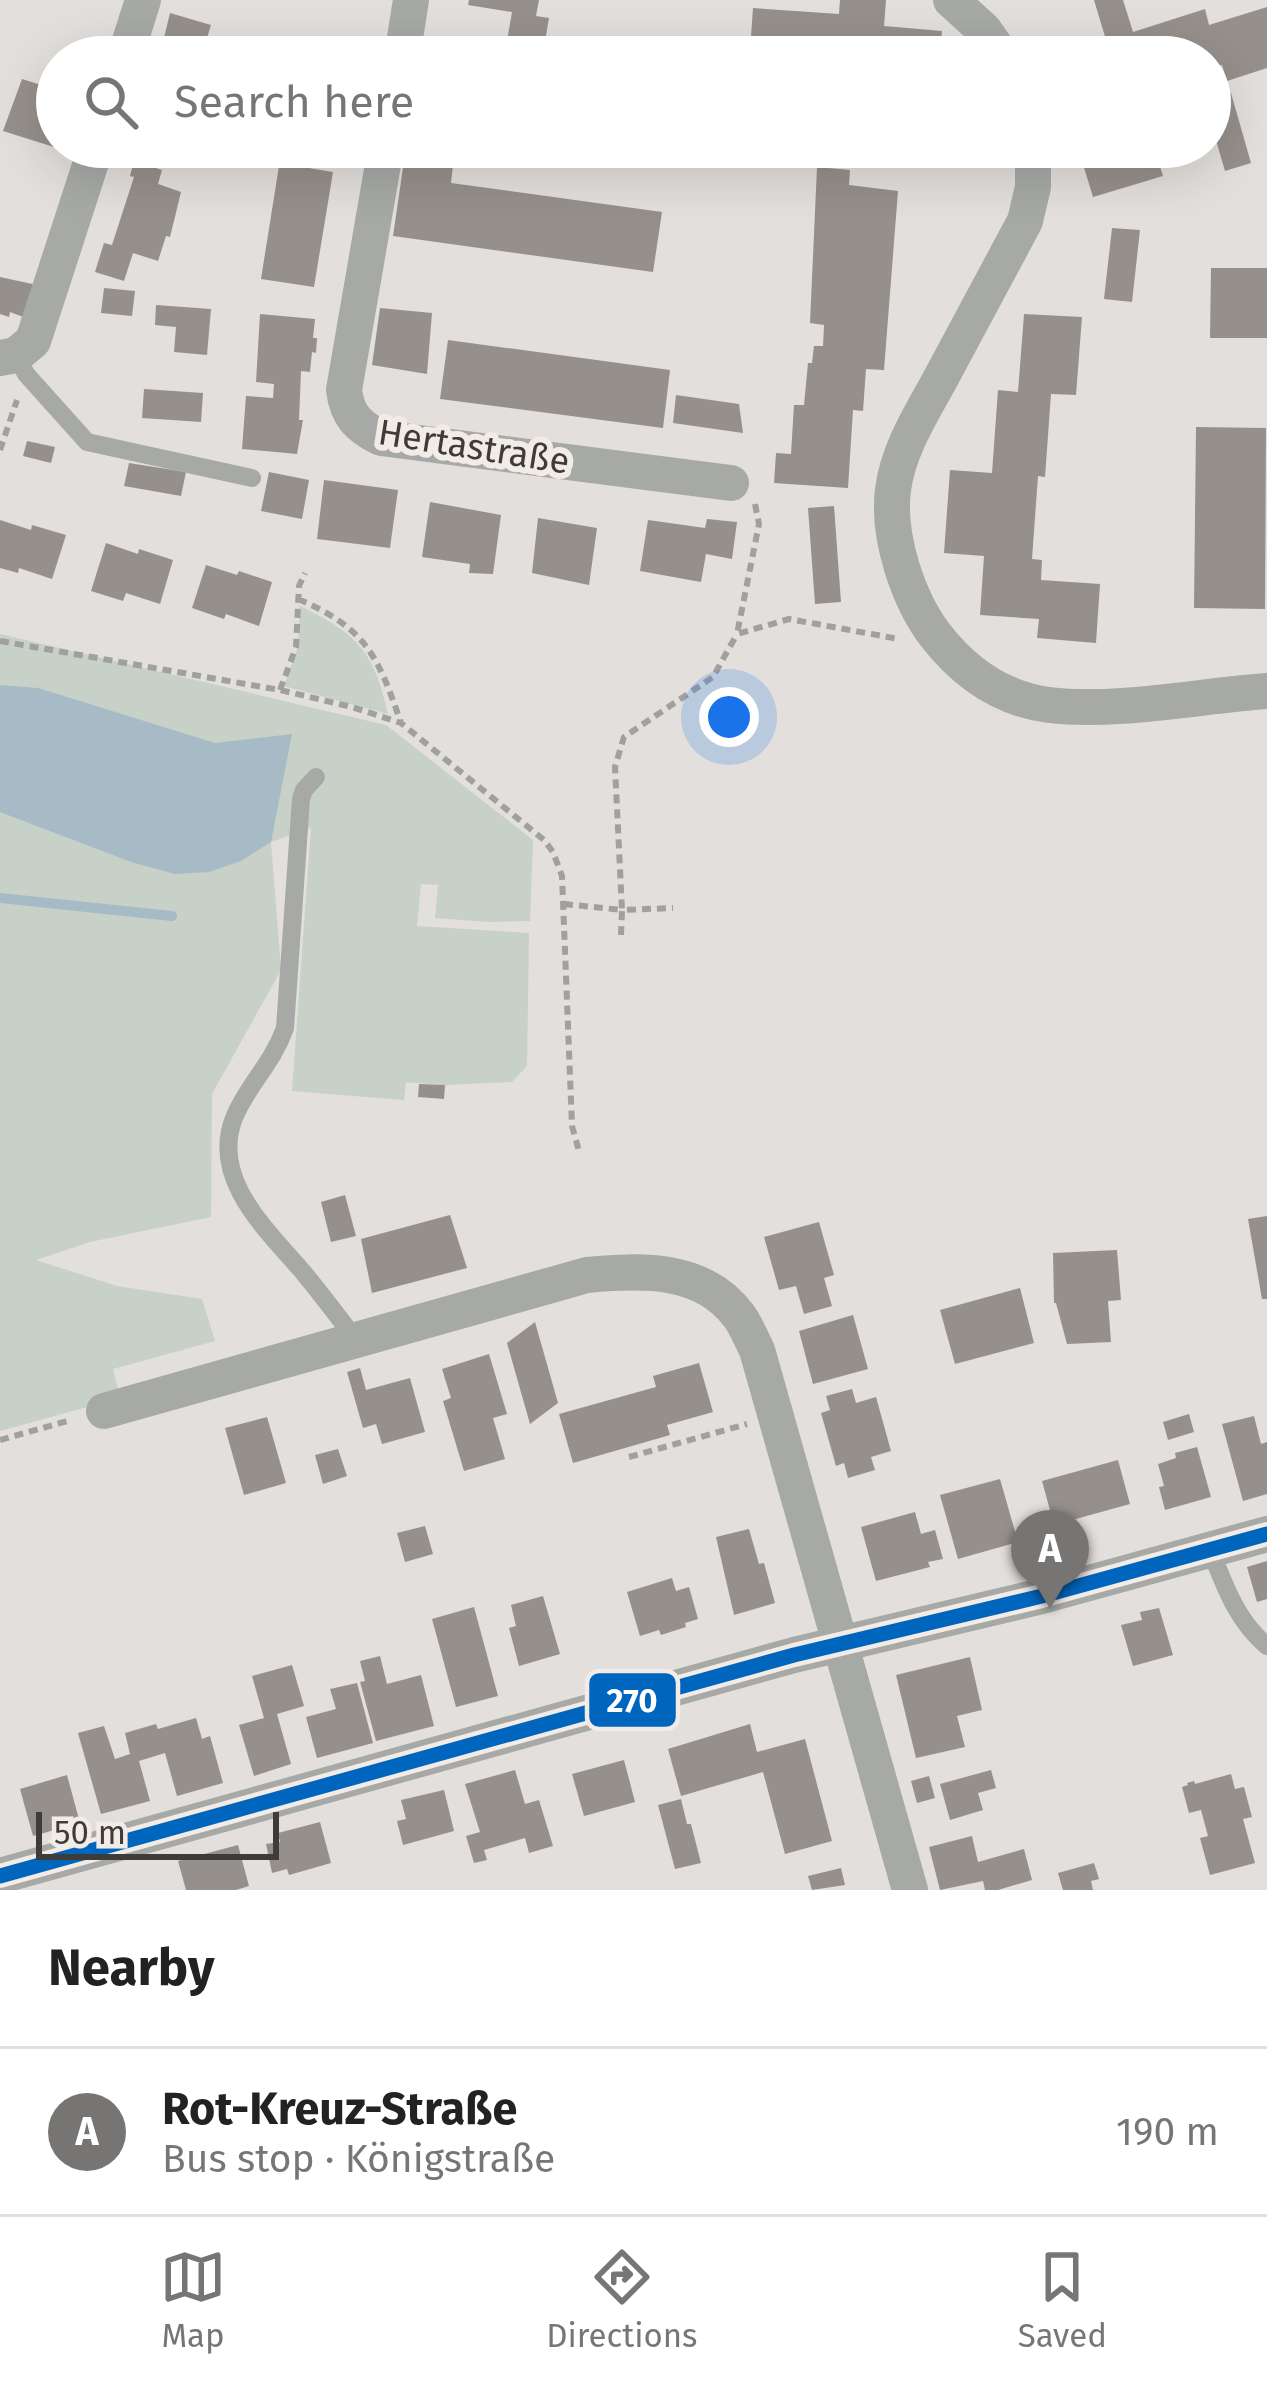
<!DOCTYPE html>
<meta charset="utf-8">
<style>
:root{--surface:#fff;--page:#f2f2f2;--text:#222;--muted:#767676;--line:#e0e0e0;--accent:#777573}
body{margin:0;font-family:"Fira Sans",sans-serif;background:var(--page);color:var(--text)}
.scale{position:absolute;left:36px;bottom:30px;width:243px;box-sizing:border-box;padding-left:12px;border:6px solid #3e3c3a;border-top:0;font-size:33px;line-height:42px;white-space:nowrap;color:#3e3c3a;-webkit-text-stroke:9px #f2ebe6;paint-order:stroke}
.you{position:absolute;left:729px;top:717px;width:42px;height:42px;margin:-30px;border:9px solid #fff;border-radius:50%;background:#1a73e8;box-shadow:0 0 0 18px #1a73e833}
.badge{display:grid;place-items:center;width:78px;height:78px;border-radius:50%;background:var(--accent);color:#fff;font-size:39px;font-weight:700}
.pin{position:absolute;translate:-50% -99px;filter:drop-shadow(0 3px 6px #0008)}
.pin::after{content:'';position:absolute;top:63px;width:42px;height:36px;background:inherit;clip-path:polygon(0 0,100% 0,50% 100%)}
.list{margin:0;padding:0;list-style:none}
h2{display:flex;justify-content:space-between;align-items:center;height:156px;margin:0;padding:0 48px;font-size:51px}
h2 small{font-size:39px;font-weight:400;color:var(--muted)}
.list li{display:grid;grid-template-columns:78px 1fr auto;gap:36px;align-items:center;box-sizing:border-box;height:168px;padding:0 48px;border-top:3px solid var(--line)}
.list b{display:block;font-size:45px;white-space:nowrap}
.list p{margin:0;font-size:39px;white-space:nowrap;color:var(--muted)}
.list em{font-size:39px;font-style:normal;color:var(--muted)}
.icon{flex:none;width:66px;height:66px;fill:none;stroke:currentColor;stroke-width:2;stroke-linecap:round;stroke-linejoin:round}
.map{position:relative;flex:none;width:1267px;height:1890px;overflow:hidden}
.search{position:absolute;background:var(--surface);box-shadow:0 12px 48px #0002;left:36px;right:36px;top:36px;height:132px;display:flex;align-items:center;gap:30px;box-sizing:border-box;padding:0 42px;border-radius:66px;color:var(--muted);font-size:45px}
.sheet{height:324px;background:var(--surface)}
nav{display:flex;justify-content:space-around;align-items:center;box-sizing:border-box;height:168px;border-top:3px solid var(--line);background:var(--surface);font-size:33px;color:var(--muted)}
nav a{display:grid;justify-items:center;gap:6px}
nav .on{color:var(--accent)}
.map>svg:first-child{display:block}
.green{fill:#c7d1c8}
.water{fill:#a6bbc5}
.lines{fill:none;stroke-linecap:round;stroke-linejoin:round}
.stream{stroke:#a6bbc5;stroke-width:10}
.building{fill:#96908c}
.path{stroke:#a0a09f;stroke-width:6;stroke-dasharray:9 6;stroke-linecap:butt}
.lane{stroke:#a6a9a6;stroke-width:18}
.street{stroke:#a6a9a6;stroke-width:36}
.bus-1-casing{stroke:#f2ebe6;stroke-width:24}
.bus-1{stroke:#0065bd;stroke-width:15}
.labels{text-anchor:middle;stroke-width:12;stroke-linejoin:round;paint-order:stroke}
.street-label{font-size:36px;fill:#3e3c3a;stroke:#f2ebe6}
.line-badge{stroke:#f2ebe6;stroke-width:4.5}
.badge-label{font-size:33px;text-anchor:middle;font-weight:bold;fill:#fff}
</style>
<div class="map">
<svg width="1267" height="1890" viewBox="0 0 1267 1890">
<rect width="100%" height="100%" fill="#e2dfdc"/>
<path class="green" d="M300,606c58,28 74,46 88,108l-104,-28 14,-39z
M0,634l386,91 147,115 -3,81 -42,1 -53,-4 3,-33 -17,-1 -4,42 112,7 -2,133 -15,16 -67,3 -39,-3 -2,18 -112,-9 19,-263 -40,14 10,128 -69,124 -1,123 -121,25 -54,18 81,26 85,13 13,42 -102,28 7,29 -120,33z"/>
<path class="water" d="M0,685l38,3 177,55 77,-9 -21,108 -30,19 -32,11 -34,2 -44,-12 -131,-50z"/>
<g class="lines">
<path class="stream" d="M0,898l172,18"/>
</g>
<path class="building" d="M469,0h70l-3,16 13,2 -5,29 -37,-6 5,-29 -44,-7z
M840,0h46l-2,26 58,5 -2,26h-60l1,-11 -130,-9 2,-29 86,6z
M1094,0h29l10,32 72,-23 4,16 58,-18v61l-40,13 -5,-16 -12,4v-12h-144l-1,-4 41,-13z
M170,13l41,12 -10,32 -52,-1 6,-16 8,2z
M22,79l29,9 -5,15 11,3v42l-54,-17z
M1231,93l20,70 -26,8 -15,-51v-20z
M282,147h24l-3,20 30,5 -19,115 -53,-8z
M406,147h49l-4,36 211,29 -9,60 -260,-36z
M1088,147h66l9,29 -70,21 -11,-36 9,-3z
M134,161l28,9 -4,14 23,8 -11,45 -4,-1 -8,25 -25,-8 -9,28 -29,-9 9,-29 8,2 22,-68 -4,-1z
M817,167l33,3 -1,15 49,6 -14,179 -18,-1 -3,42 -10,-1 -5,78 -74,-5 2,-30 15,1 3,-49h10l4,-42h4l2,-17h9l1,-21 -14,-2z
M1112,228l28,2 -8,72 -28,-3z
M1211,268h56v70h-57z
M0,277l37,8 -11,33 -16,-6 -1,5 -9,-3z
M104,288l31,3 -3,25 -31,-3z
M156,305l55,4 -4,46 -33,-3 2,-25 -21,-2z
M380,308l52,5 -5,61 -55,-9z
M260,314l55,5 -2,19h4l-1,15 -4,-1 -2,20 -9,-1 -2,49h4l-6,34 -55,-5 4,-53 27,2 1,-14 -18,-2z
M1024,314l58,3 -6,78 -25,-1 -6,83 -7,-1 -6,83 10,1 -1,20 59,4 -4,59 -59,-5 2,-19 -59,-4 4,-59 -40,-3 6,-83 42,3 6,-83 20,2z
M448,340l222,30 -7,58 -223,-29z
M144,389l59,4 -2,29 -59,-4z
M676,395l63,9 4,29 -70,-10z
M1196,427l70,1 -1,181 -71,-1z
M27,441l28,6 -4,16 -28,-7z
M129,463l57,9 -5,24 -57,-10z
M269,472l40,8 -7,39 -41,-8z
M324,480l74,10 -8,58 -73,-9z
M430,502l71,13 -8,59 -24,-1 1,-9 -48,-7z
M834,506l7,96 -26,2 -7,-96z
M538,518l59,10 -8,57 -57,-12z
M707,519l30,3 -5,37 -26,-5 -5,28 -61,-11 8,-51 57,8z
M0,520l31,10 1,-5 34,10 -14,44 -33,-11 -1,5 -18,-5z
M106,543l32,11 1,-5 34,11 -13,44 -34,-11 -3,8 -32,-10z
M206,565l31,10 2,-4 33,11 -13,44 -33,-12 -2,5 -32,-11z
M419,1084l26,1 -1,14 -26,-2z
M345,1195l11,41 -25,6 -10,-40z
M450,1215l17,53 -95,25 -11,-54z
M1267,1216v83h-5l-14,-80z
M819,1222l15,53 -10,3 8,28 -28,8 -8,-28 -17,4 -15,-53z
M1117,1250l4,50 -13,1 3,41 -44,2 -11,-41h-2l-1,-50z
M1020,1288l14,55 -79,21 -15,-54z
M853,1315l15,54 -55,15 -14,-53z
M535,1322l23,81 -28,21 -23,-81z
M489,1354l18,60 -14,4 12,41 -41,12 -21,-70 8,-3 -9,-29z
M699,1363l14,49 -46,13 3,10 -97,28 -14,-49 97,-27 -3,-11z
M360,1368l6,22 44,-12 15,54 -43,12 -6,-20 -13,4 -16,-56z
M852,1389l4,14 20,-6 15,54 -20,6 4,13 -27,8 -4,-15 -8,3 -15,-53 9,-3 -4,-14z
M1189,1414l5,18 -26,8 -5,-18z
M1254,1416l7,28 6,-2v52l-24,7 -21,-77z
M267,1417l19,66 -42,12 -19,-67z
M1197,1447l14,50 -46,13 -6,-23 5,-1 -6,-22 18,-6 -1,-5z
M338,1449l9,27 -24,8 -8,-29z
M1118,1460l12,44 -76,21 -12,-44z
M1000,1479l18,63 -60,17 -18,-64z
M915,1512l6,22 14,-4 8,29 -15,3 2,5 -54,14 -15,-54z
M425,1526l8,28 -28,8 -8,-29z
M749,1529l10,35 5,-1 11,40 -41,12 -18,-78z
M1267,1561v38l-10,3 -10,-35z
M672,1578l4,13 13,-4 9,32 -13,4 1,4 -25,8 -2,-5 -19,6 -13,-44z
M543,1596l17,58 -41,12 -10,-38 7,-2 -5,-21z
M474,1607l24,89 -42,11 -24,-88z
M1159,1608l14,47 -40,11 -12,-41 21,-5 -2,-8z
M380,1656l7,28 34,-9 13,51 -58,15 -16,-59 5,-1 -5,-20z
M970,1657l12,53 -25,6 8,31 -49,11 -20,-83z
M292,1665l12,41 -27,8 14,50 -37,12 -15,-51 25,-7 -12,-42z
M357,1683l16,60 -56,15 -11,-41 30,-8 -6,-20z
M196,1718l6,21 8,-3 13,47 -46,13 -12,-43 -26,8 11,40 -49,13 -23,-81 26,-7 11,33 15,-5 -5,-21 31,-9 2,5z
M750,1724l7,28 48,-13 27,102 -47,13 -22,-82 -82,24 -13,-47z
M624,1760l11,42 -51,14 -12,-42z
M515,1770l10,34 14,-4 14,46 -24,7 -4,-15 -41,12 3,10 -13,3 -8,-27 14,-4 -15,-48z
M991,1770l5,18 -18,5 5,17 -33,10 -10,-36z
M1231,1774l4,15 9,-2 8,30 -9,2 12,44 -45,12 -10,-37 8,-2 -7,-26 -12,3 -7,-26 6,-2 -1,-2 7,-2 1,3z
M67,1775l13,48 -47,13 -13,-47z
M929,1776l6,22 -18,5 -6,-22z
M444,1790l10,41 -51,14 -6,-24 9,-2 -5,-19z
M681,1799l6,25h4l10,39 -26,6 -17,-64z
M320,1822l11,41 -42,12 -2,-6 -15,4 -6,-29 14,-2 -2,-9z
M972,1836l6,26 46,-13 8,31 -34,10h-13l-2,-9 -43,9 -11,-43z
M238,1845l11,41 -13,4h-50l-8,-29z
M1094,1863l5,16 -8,2 2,9h-30l-5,-17z
M841,1868l4,17 -33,5 -4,-14z"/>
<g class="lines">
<path class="path" d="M0,450l17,-50
M755,504l4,20 -22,110 52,-15 110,20
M298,599c68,29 80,57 103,124
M0,641l280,49 72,17 49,16 143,117 9,12 9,24 10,250 7,25
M280,690l16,-43 3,-61 6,-13
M564,904l58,6 -7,-143 9,-30 89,-60 24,-43
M621,935l1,-25 51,-2
M0,1440l71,-20
M629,1457l118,-33"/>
<path class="lane" d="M16,355l10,19 61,68 165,36
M316,777l-12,13 -3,9 -16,229c-13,37 -38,57 -51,90 -24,61 33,112 69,154 18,22 35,44 52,67
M1210,1549c15,37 26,71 57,97"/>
<path class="street" d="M951,0l33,30 19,27
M125,57l18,-57
M402,57l9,-57
M386,147l-42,243c3,26 15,37 37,48l350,45
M1033,147v40l-8,34c-27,51 -55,102 -82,153 -19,36 -45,74 -50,116 -6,46 15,110 43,146 29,37 66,63 113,69 67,8 149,-9 218,-14
M0,358l16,-3 17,-14 63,-194
M104,1411l483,-136c54,-5 116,-8 152,41 7,9 12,23 18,34l153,540
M0,1876l794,-221 248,-59 225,-62"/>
<defs>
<path id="bus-1" d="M0,1876l794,-221 248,-59 225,-62"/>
</defs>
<use href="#bus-1" class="bus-1-casing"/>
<use href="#bus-1" class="bus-1"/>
</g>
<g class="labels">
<g class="street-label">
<text transform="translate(474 446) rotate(9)" y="13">Hertastraße</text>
</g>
</g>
<rect class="line-badge" x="587" y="1671" width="91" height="58" rx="12" fill="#0065bd"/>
<g class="badge-label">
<text x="632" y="1712">270</text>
</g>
</svg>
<div class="scale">50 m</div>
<div class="you"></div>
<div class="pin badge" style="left:1050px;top:1609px">A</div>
<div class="search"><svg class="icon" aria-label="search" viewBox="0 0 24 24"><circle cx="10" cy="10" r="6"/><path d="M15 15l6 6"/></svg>Search here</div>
</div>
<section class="sheet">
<h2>Nearby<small></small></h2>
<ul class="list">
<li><span class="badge">A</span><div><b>Rot-Kreuz-Straße</b><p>Bus stop · Königstraße</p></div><em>190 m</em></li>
</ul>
</section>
<nav>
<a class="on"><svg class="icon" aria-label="map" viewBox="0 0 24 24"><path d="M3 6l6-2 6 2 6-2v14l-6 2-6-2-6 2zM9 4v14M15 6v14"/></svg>Map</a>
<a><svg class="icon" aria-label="directions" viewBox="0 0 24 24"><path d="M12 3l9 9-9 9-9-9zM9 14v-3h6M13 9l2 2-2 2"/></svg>Directions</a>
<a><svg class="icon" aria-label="saved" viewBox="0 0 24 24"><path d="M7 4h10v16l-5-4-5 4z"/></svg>Saved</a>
</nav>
